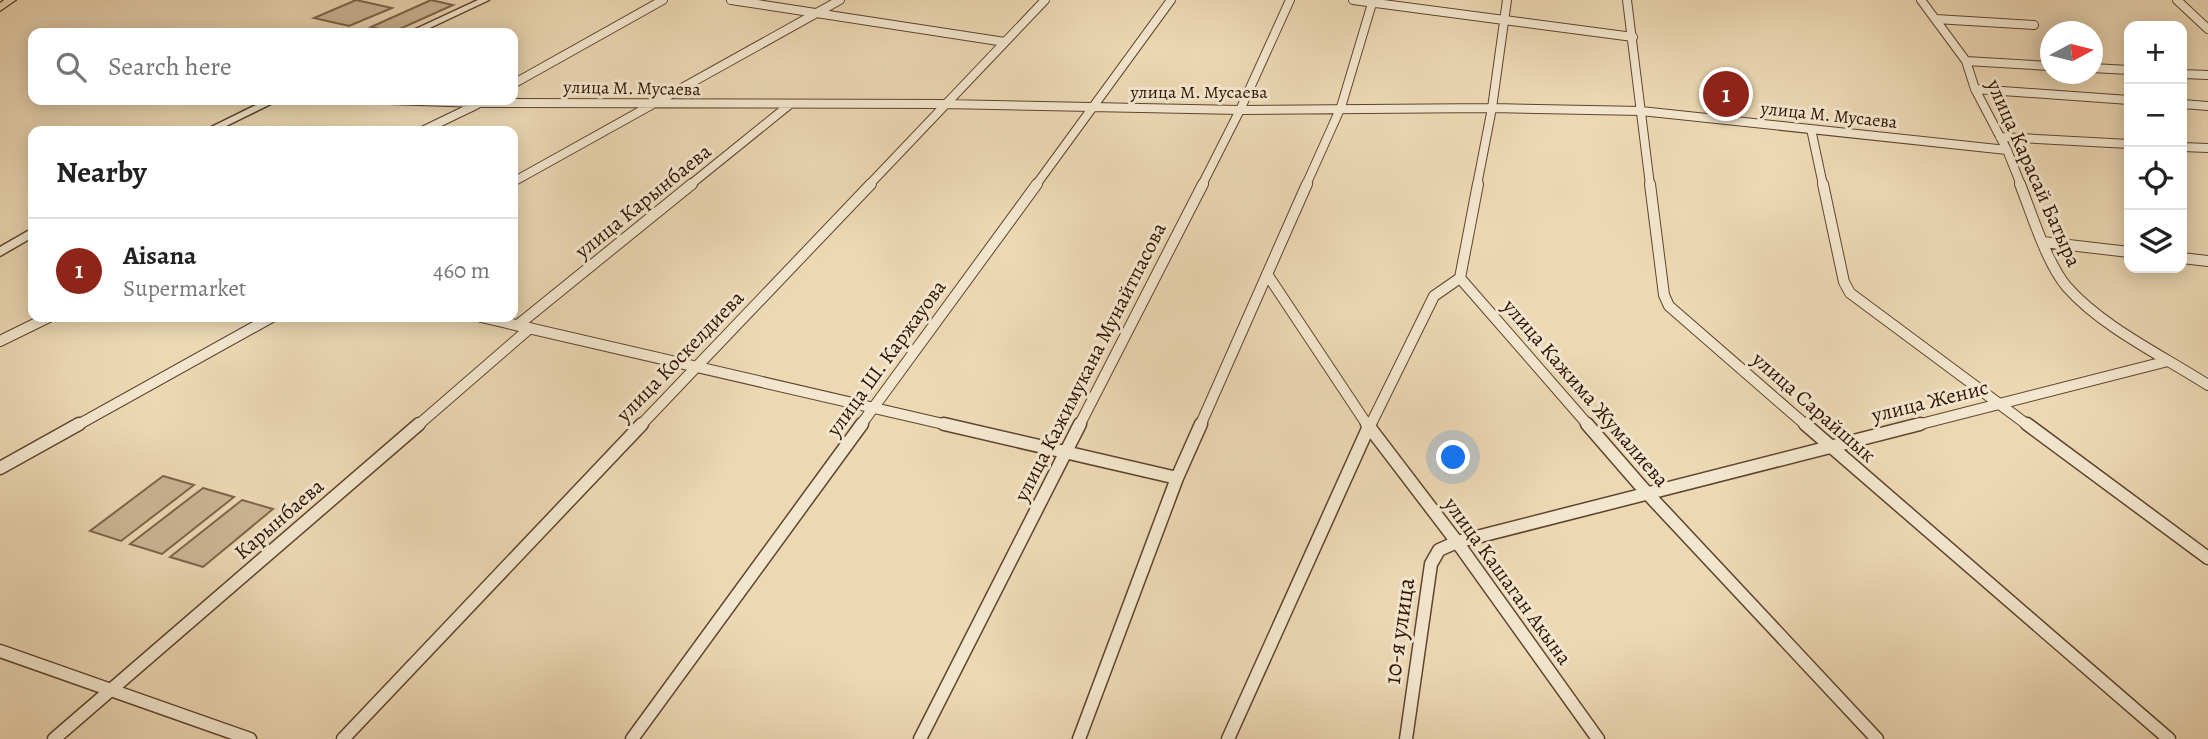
<!DOCTYPE html>
<meta charset="utf-8">
<style>
:root{--surface:#fff;--page:#f6f6f6;--text:#222;--muted:#767676;--line:#e0e0e0;--accent:#8f2418}
body{margin:0;font-family:Alegreya,serif;background:var(--page);color:var(--text)}
.controls{position:absolute;right:21px;top:21px;display:grid;overflow:hidden;border-radius:14px;box-shadow:0 4px 18px #0003}
.controls button{width:63px;height:63px;display:grid;place-items:center;padding:0;border:0;border-bottom:2px solid var(--line);background:var(--surface);color:var(--text);font:35px sans-serif}
.compass{position:absolute;left:2040px;top:21px;width:63px;height:63px;border-radius:50%;background:var(--surface);box-shadow:0 4px 18px #0003;rotate:83deg}
.you{position:absolute;left:1454px;top:458px;width:24px;height:24px;margin:-18px;border:5px solid #fff;border-radius:50%;background:#1a73e8;box-shadow:0 0 0 10px #1a73e833}
.badge{display:grid;place-items:center;width:46px;height:46px;border-radius:50%;background:var(--accent);color:#fff;font-size:23px;font-weight:700}
.pin{position:absolute;translate:-50% -50%;border:4px solid #fff;box-shadow:0 2px 7px #0006}
.list{margin:0;padding:0;list-style:none}
h2{display:flex;justify-content:space-between;align-items:center;height:91px;margin:0;padding:0 28px;font-size:30px}
h2 small{font-size:23px;font-weight:400;color:var(--muted)}
.list li{display:grid;grid-template-columns:46px 1fr auto;gap:21px;align-items:center;box-sizing:border-box;height:105px;padding:0 28px;border-top:2px solid var(--line)}
.list b{display:block;font-size:26px;white-space:nowrap}
.list p{margin:0;font-size:23px;white-space:nowrap;color:var(--muted)}
.list em{font-size:23px;font-style:normal;color:var(--muted)}
.icon{flex:none;width:38px;height:38px;fill:none;stroke:currentColor;stroke-width:2;stroke-linecap:round;stroke-linejoin:round}
.map{position:relative;flex:none;width:2208px;height:739px;overflow:hidden}
.search{position:absolute;background:var(--surface);box-shadow:0 4px 18px #0003;left:28px;top:28px;width:490px;height:77px;display:flex;align-items:center;gap:18px;box-sizing:border-box;padding:0 24px;border-radius:14px;color:var(--muted);font-size:26px}
.panel{position:absolute;background:var(--surface);box-shadow:0 4px 18px #0003;left:28px;top:126px;width:490px;height:196px;border-radius:14px}
.map>svg:first-child{display:block}
.green{fill:#ccb695;stroke:#7e644c;stroke-width:2}
.lines{fill:none;stroke-linecap:round;stroke-linejoin:round}
.minor-far2-casing{stroke:#5f442e;stroke-width:10}
.minor-far1-casing{stroke:#5f442e;stroke-width:12}
.minor-casing{stroke:#5f442e;stroke-width:15}
.tertiary-casing{stroke:#5f442e;stroke-width:3}
.trunk-casing{stroke:#301202;stroke-width:2}
.minor-far2{stroke:#f3e6ce;stroke-width:8}
.minor-far1{stroke:#f3e6ce;stroke-width:10}
.minor{stroke:#f3e6ce;stroke-width:12}
.tertiary{fill:#f3e6ce;fill-rule:evenodd}
.trunk{fill:#ecd8b3;fill-rule:evenodd}
.labels{text-anchor:middle;stroke-width:6;stroke-linejoin:round;paint-order:stroke}
.far-street-label{font-size:18px;fill:#301202;stroke:#f3e6ce}
.street-label{font-size:21px;fill:#301202;stroke:#f3e6ce}
.near-street-label{font-size:24px;fill:#301202;stroke:#f3e6ce}
</style>
<div class="map">
<svg width="2208" height="739" viewBox="0 0 2208 739">
<rect width="100%" height="100%" fill="#ecd8b3"/>
<filter id="stains"><feTurbulence type="fractalNoise" baseFrequency=".00286" numOctaves="4"/><feColorMatrix values="0 0 0 0 .2 0 0 0 0 .09 0 0 0 0 .02 0 0 0 .5 -.17"/></filter>
<radialGradient id="worn" r=".72"><stop offset=".6" stop-color="#630" stop-opacity="0"/><stop offset="1" stop-color="#630" stop-opacity=".3"/></radialGradient>
<path class="green" d="M356,0l36,8 -43,18 -35,-8z
M431,0l22,5 -60,27 -22,-5z
M163,476l31,9 -73,56 -31,-10z
M203,488l31,9 -72,57 -32,-10z
M242,500l31,9 -70,58 -33,-10z"/>
<g class="lines">
<defs>
<path id="minor-far2" d="M731,0l274,42
M1353,0l280,37
M1627,0l23,185
M1921,0l45,61 9,28 32,61 14,35
M2177,0l31,29
M1936,19l98,6
M1966,61l84,5
M2092,68l37,2
M2182,74l26,1
M513,84l150,-84
M1975,89l154,11
M388,100l91,3 466,1 295,6 252,-2 149,3 366,39
M2182,104l26,2
M1811,129l12,56
M422,131l54,-26
M2000,137l129,7
M2182,147l26,1
M513,182l327,-182
M690,185l99,-80
M869,185l176,-185
M1036,185l135,-185
M1202,185l38,-75 50,-110
M1306,185l35,-78 32,-107
M1477,185l15,-77 15,-108"/>
<path id="minor-far1" d="M1478,184l-18,94 129,148
M1650,184l14,111 5,11 138,120
M1823,184l21,98 6,11 179,133
M2020,184c11,28 27,80 47,103 35,40 96,69 141,98
M2043,242l86,10
M2182,258l26,3
M1267,274l101,152
M481,317l471,109
M518,325l174,-141
M0,341l49,-24
M76,426l196,-109
M417,426l113,-98
M640,426l231,-242
M860,426l177,-242
M1079,426l124,-242
M1200,426l107,-242
M1370,426l64,-130 26,-18
M1913,426l255,-65"/>
<path id="minor" d="M944,424l233,54
M1367,424l90,118 141,197
M1587,424l59,68 231,247
M1805,424l364,315
M2027,424l181,134
M0,468l79,-44
M0,651l250,88
M54,739l365,-315
M343,739l299,-315
M632,739l230,-315
M920,739l160,-315
M1079,739l98,-261 24,-54
M1228,739l142,-315
M1406,739l25,-175 8,-14 18,-8 463,-118"/>
<path id="tertiary" d="M478,0h11l-70,33h-12z
M266,100h13l-63,31h-13z
M33,228v9l-33,19v-9z"/>
<path id="trunk" d="M4,0h12l-16,11v-8z"/>
</defs>
<use href="#minor-far2" class="minor-far2-casing"/>
<use href="#minor-far1" class="minor-far1-casing"/>
<use href="#minor" class="minor-casing"/>
<use href="#tertiary" class="tertiary-casing"/>
<use href="#trunk" class="trunk-casing"/>
<use href="#minor-far2" class="minor-far2"/>
<use href="#minor-far1" class="minor-far1"/>
<use href="#minor" class="minor"/>
<use href="#tertiary" class="tertiary"/>
<use href="#trunk" class="trunk"/>
</g>
<g class="labels">
<g class="far-street-label">
<text transform="translate(632 88) rotate(1)" y="6">улица М. Мусаева</text>
<text x="1199" y="98">улица М. Мусаева</text>
<text transform="translate(1829 115) rotate(6)" y="6">улица М. Мусаева</text>
</g>
<g class="street-label">
<text transform="translate(2034 173) rotate(66)" y="7">улица Карасай Батыра</text>
<text transform="translate(643 201) rotate(-39)" y="7">улица Карынбаева</text>
<text transform="translate(680 356) rotate(-46)" y="7">улица Коскелдиева</text>
<text transform="translate(886 358) rotate(-54)" y="7">улица Ш. Каржауова</text>
<text transform="translate(1090 362) rotate(-63)" y="7">улица Кажимукана Мунайтпасова</text>
<text transform="translate(1586 393) rotate(49)" y="7">улица Кажима Жумалиева</text>
<text transform="translate(1930 401) rotate(-14)" y="7">улица Женис</text>
<text transform="translate(1814 407) rotate(41)" y="7">улица Сарайшык</text>
<text transform="translate(279 519) rotate(-41)" y="7">Карынбаева</text>
<text transform="translate(1508 581) rotate(54)" y="7">улица Кашаган Акына</text>
</g>
<g class="near-street-label">
<text transform="translate(1399 631) rotate(-82)" y="8">10-я улица</text>
</g>
</g>
<rect width="100%" height="100%" filter="url(#stains)"/>
<rect width="100%" height="100%" fill="url(#worn)"/>
</svg>
<div class="controls">
<button>+</button>
<button>−</button>
<button><svg class="icon" aria-label="locate" viewBox="0 0 24 24"><circle cx="12" cy="12" r="6"/><path d="M12 2v4M12 18v4M2 12h4M18 12h4"/></svg></button>
<button><svg class="icon" aria-label="layers" viewBox="0 0 24 24"><path d="M12 4l9 5-9 5-9-5zM3 14l9 5 9-5"/></svg></button>
</div>
<svg class="compass" viewBox="-18 -18 36 36"><path d="M0-13l5 13h-10z" fill="#e53935"/><path d="M0 13l5-13h-10z" fill="#767676"/></svg>
<div class="you"></div>
<div class="pin badge" style="left:1726px;top:94px">1</div>
<div class="search"><svg class="icon" aria-label="search" viewBox="0 0 24 24"><circle cx="10" cy="10" r="6"/><path d="M15 15l6 6"/></svg>Search here</div>
<section class="panel">
<h2>Nearby<small></small></h2>
<ul class="list">
<li><span class="badge">1</span><div><b>Aisana</b><p>Supermarket</p></div><em>460 m</em></li>
</ul>
</section>
</div>
